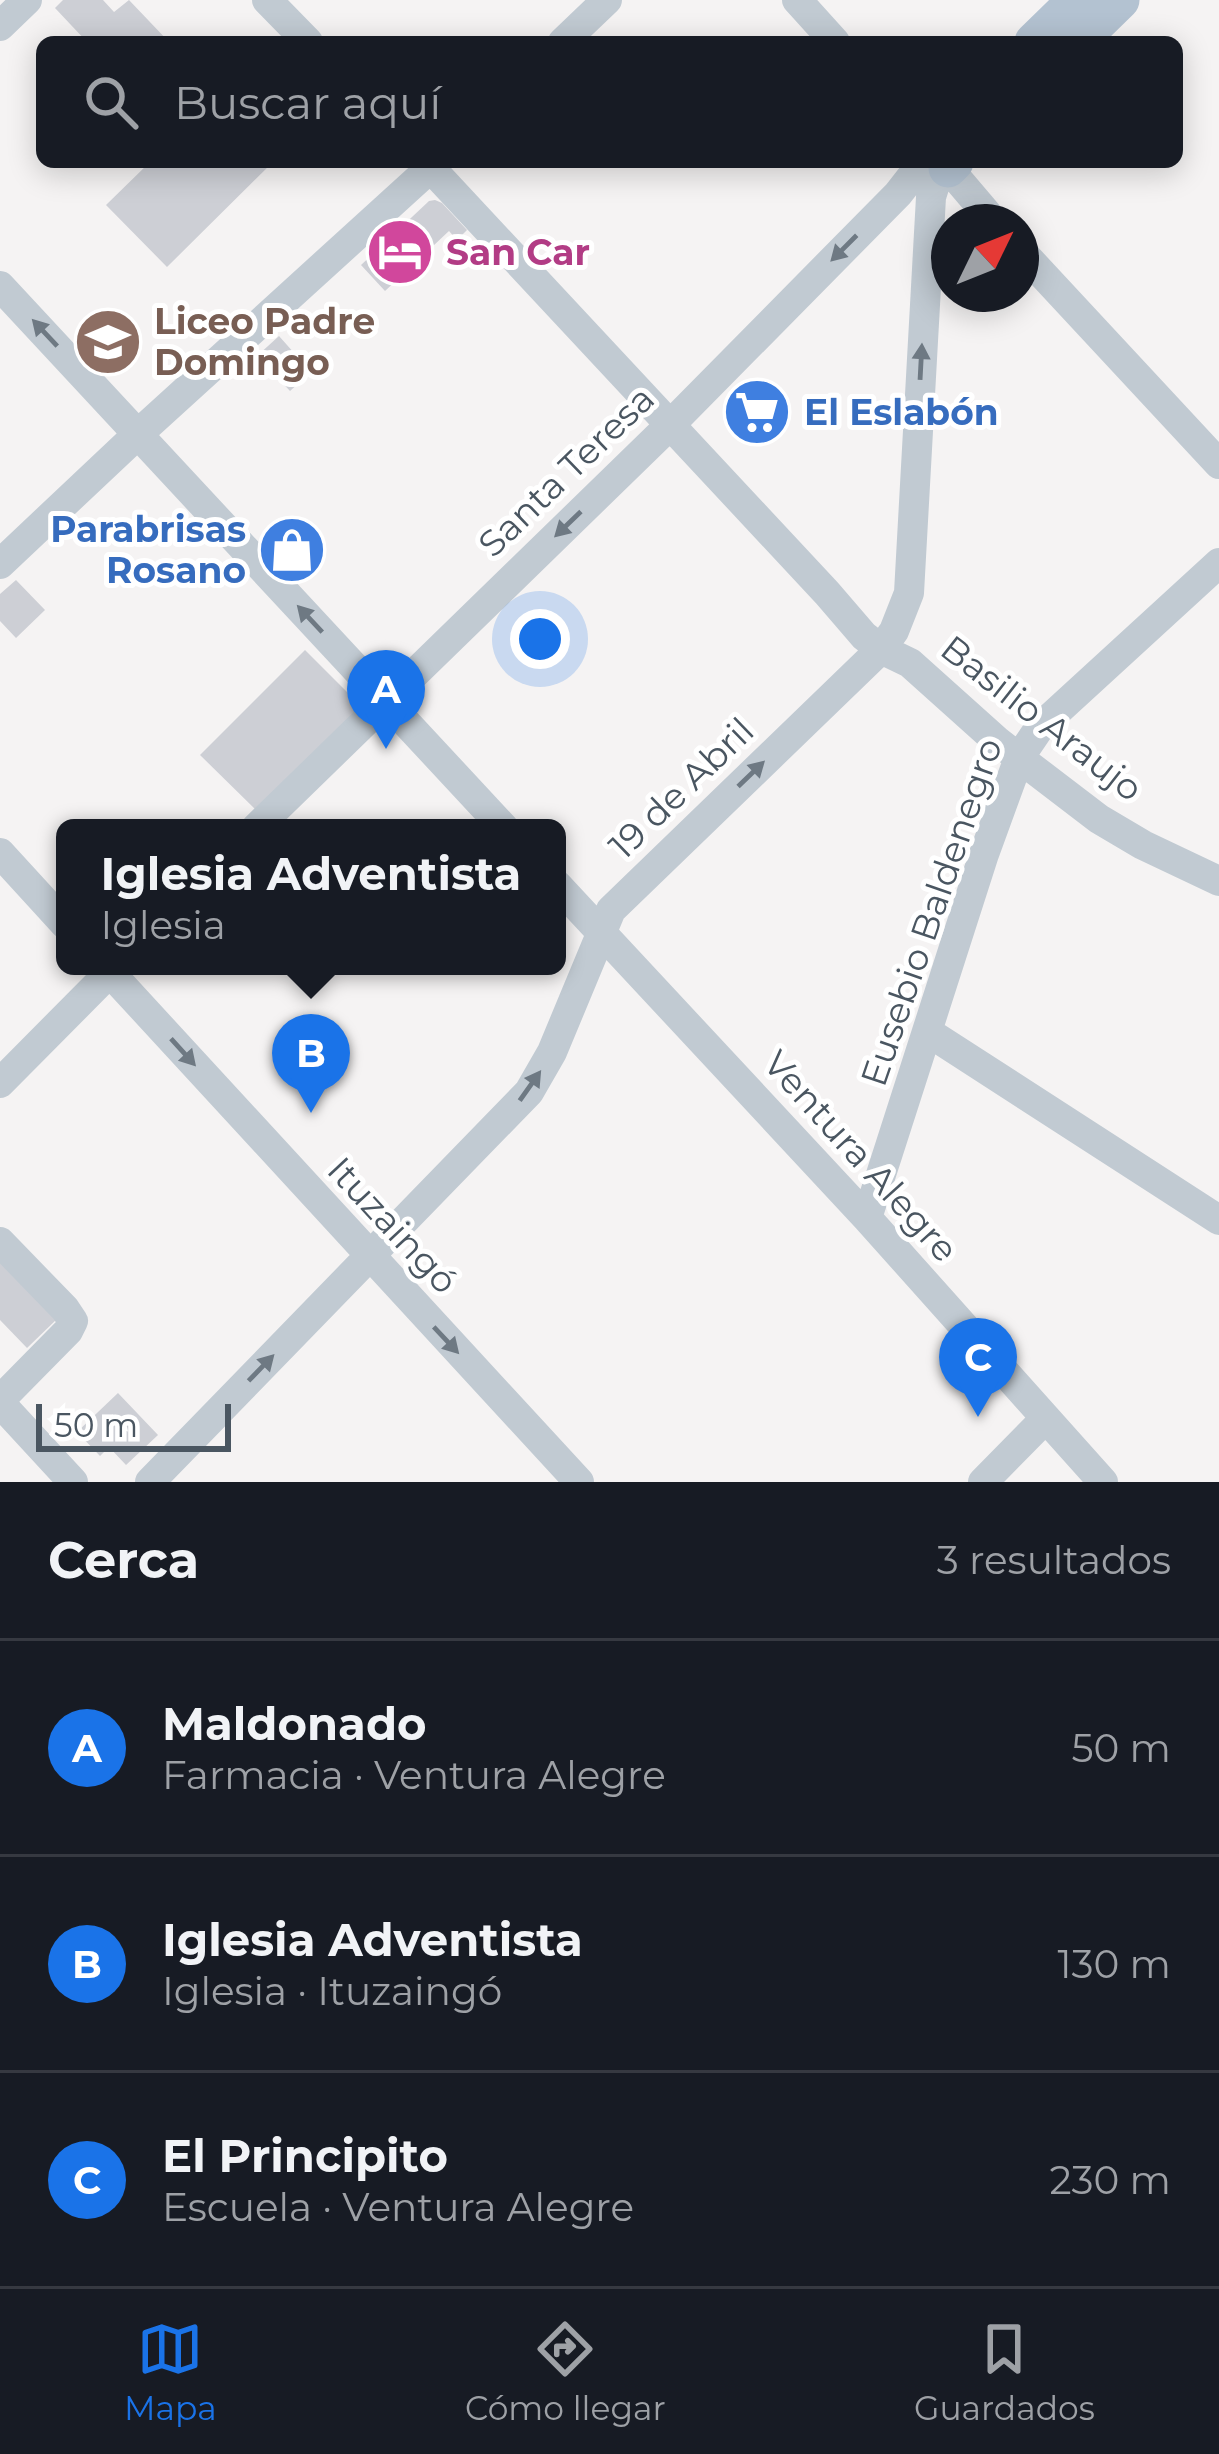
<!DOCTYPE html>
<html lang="es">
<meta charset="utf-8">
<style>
:root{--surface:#171b24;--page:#242831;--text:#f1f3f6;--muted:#9ea1a6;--line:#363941;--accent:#1a73e8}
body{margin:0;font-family:Montserrat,sans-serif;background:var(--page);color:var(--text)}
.compass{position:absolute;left:931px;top:204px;width:108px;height:108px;border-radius:50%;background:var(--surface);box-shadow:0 6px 30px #0003;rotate:47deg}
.scale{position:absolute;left:36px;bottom:30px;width:195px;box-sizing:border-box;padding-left:12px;border:6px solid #4a5661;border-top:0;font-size:33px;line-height:42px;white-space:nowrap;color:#4a5661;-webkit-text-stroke:9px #fff;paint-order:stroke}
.you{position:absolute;left:540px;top:639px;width:42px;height:42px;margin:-30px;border:9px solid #fff;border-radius:50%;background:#1a73e8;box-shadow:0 0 0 18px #1a73e833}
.badge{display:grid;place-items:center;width:78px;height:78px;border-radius:50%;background:var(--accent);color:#fff;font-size:39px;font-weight:700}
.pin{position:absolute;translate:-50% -99px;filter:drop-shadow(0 3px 6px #0008)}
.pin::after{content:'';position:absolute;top:63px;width:42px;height:36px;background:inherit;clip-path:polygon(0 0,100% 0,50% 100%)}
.popup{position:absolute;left:56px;top:819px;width:510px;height:156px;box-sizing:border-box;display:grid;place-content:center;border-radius:18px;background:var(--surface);filter:drop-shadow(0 3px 9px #0005);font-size:39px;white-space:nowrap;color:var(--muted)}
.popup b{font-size:45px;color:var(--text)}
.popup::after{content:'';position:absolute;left:50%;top:100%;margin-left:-24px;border:24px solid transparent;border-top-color:var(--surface)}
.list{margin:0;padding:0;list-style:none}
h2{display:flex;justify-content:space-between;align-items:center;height:156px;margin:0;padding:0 48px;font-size:51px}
h2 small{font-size:39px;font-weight:400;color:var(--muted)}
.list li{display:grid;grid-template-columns:78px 1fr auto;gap:36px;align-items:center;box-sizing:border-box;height:216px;padding:0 48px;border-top:3px solid var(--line)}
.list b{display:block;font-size:45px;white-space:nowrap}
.list p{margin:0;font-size:39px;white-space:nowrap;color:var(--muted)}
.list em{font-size:39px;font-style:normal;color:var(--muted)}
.icon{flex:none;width:66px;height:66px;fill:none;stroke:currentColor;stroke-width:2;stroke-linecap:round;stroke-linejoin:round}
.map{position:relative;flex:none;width:1219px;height:1482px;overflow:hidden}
.search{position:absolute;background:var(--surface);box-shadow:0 6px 30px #0003;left:36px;right:36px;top:36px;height:132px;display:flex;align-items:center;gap:30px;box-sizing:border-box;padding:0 42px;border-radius:18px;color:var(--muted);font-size:45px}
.sheet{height:804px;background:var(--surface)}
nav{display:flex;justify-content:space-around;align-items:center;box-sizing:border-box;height:168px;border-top:3px solid var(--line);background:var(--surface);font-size:33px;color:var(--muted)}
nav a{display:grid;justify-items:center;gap:6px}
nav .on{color:var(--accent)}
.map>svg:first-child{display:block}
.building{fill:#cdcfd5}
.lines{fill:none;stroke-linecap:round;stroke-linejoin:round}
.minor{stroke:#c1cad2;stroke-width:30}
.major{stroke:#b3c2d1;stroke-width:39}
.oneway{fill:#6e7983}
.labels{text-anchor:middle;stroke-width:10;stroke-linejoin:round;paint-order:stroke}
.hotel-label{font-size:36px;font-weight:bold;fill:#b23c85;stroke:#fff;text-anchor:start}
.education-label{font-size:36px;font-weight:bold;fill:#785e54;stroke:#fff;text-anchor:start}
.shop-label{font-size:36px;font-weight:bold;fill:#366cbe;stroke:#fff;text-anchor:start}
.street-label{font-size:36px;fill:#4a5661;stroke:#fff}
</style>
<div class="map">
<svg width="1219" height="1482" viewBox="0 0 1219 1482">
<rect width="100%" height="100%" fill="#f5f3f3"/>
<path class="building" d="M63,0h40l11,12 15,-12 40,42h-56l-4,-4 -5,4h-17l-32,-34z
M150,162h123l-106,105 -61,-62z
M435,200l7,3 25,27 -10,10 -8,-9 -64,60 -24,-26 68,-64z
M279,336l32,36 -21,19 -33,-35z
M16,580l29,30 -29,28 -16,-17v-27z
M305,650l56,56 -104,105 -57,-56z
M0,1260l57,59 -30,29 -27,-28z
M118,1393l40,42 -32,30 -17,-18 -9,9 -23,-24z"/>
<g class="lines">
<path class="minor" d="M267,0l41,42
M797,0l38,42
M0,26l27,-26
M563,42l44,-42
M425,162l402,431 37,43 17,13 29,14 87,78 102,78 44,26 76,36
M943,162l51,60
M1021,251l198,213
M0,286l504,542
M0,564l138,-130 299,-272
M256,828l413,-402 229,-232 25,-32
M0,853l65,71
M557,885l310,333 236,264
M104,966l475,516
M928,1032l291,188
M0,1083l116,-117
M867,1218l117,-364 35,-96 21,-31 179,-164
M0,1242l65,67 8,12 -5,10 -68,69
M0,1403l73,79
M150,1482l379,-390 23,-40 59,-142 270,-261 13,-18 15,-38 22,-396 5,-16 12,-13
M983,1482l62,-63"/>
<path class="major" d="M1034,42l43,-42
M1077,42l43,-42
M948,168l6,-6"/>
</g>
<defs><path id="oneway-solid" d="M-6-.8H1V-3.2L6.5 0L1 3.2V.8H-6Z" transform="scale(3)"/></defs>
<g class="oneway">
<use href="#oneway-solid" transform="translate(844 248) rotate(135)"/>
<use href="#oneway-solid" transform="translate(45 333) rotate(-133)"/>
<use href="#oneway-solid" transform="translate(921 362) rotate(-87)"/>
<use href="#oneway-solid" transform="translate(568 524) rotate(136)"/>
<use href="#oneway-solid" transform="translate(310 619) rotate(-133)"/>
<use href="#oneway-solid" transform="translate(751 774) rotate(-44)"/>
<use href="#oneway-solid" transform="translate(183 1052) rotate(48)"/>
<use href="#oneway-solid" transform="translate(530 1086) rotate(-55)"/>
<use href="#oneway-solid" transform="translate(446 1340) rotate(47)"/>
<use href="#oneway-solid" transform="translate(261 1368) rotate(-46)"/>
</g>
<defs>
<symbol id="hotel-disc" viewBox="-11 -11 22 22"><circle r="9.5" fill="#d1479c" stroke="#fff"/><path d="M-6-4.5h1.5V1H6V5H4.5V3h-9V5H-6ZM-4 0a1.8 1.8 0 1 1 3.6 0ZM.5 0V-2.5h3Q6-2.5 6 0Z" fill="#fff"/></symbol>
<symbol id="school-disc" viewBox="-11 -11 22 22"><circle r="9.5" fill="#8d6e63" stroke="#fff"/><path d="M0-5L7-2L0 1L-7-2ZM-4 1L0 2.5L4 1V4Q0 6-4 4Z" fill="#fff"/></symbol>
<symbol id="supermarket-disc" viewBox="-11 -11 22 22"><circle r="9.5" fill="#3f7fe0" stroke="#fff"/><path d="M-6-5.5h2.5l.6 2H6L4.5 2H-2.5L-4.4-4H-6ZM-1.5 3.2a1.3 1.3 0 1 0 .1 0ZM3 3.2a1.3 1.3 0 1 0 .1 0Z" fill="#fff"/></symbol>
<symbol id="shop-disc" viewBox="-11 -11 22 22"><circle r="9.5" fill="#3f7fe0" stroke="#fff"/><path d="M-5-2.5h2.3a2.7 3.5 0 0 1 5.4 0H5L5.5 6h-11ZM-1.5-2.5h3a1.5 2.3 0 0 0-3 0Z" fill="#fff"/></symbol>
</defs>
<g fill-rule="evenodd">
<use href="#hotel-disc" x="362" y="214" width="76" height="76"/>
<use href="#school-disc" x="70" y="304" width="76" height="76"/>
<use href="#supermarket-disc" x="719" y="374" width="76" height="76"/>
<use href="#shop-disc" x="254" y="512" width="76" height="76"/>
</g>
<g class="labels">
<g class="hotel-label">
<text x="446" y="265">San Car</text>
</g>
<g class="education-label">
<text x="154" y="334">Liceo Padre<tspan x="154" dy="41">Domingo</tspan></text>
</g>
<g class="shop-label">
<text x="804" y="425">El Eslabón</text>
<text x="246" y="542" text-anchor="end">Parabrisas<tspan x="246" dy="41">Rosano</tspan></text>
</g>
<g class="street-label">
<text transform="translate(566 471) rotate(-44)" y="13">Santa Teresa</text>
<text transform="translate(1042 718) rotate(38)" y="13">Basilio Araujo</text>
<text transform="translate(681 788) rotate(-44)" y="13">19 de Abril</text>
<text transform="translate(931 912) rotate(-71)" y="13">Eusebio Baldenegro</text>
<text transform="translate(861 1156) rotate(48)" y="13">Ventura Alegre</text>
<text transform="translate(393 1225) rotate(47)" y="13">Ituzaingó</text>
</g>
</g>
</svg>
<svg class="compass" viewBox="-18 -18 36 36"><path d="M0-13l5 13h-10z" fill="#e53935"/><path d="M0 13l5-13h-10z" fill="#9ea1a6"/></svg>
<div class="scale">50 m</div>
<div class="you"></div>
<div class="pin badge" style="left:386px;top:749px">A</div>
<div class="pin badge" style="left:311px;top:1113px">B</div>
<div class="popup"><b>Iglesia Adventista</b>Iglesia</div>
<div class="pin badge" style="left:978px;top:1417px">C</div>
<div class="search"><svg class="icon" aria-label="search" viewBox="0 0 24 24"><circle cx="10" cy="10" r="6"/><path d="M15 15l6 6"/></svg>Buscar aquí</div>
</div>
<section class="sheet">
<h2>Cerca<small>3 resultados</small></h2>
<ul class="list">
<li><span class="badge">A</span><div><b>Maldonado</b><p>Farmacia · Ventura Alegre</p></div><em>50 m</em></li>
<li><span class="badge">B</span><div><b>Iglesia Adventista</b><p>Iglesia · Ituzaingó</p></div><em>130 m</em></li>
<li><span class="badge">C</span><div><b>El Principito</b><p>Escuela · Ventura Alegre</p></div><em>230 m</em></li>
</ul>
</section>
<nav>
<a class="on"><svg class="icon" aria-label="map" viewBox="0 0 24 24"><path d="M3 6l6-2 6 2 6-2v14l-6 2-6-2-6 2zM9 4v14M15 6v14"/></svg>Mapa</a>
<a><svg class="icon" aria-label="directions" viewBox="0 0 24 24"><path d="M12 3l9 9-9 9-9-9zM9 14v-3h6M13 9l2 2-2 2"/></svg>Cómo llegar</a>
<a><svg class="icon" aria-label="saved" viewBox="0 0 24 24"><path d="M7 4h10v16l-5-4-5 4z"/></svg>Guardados</a>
</nav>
